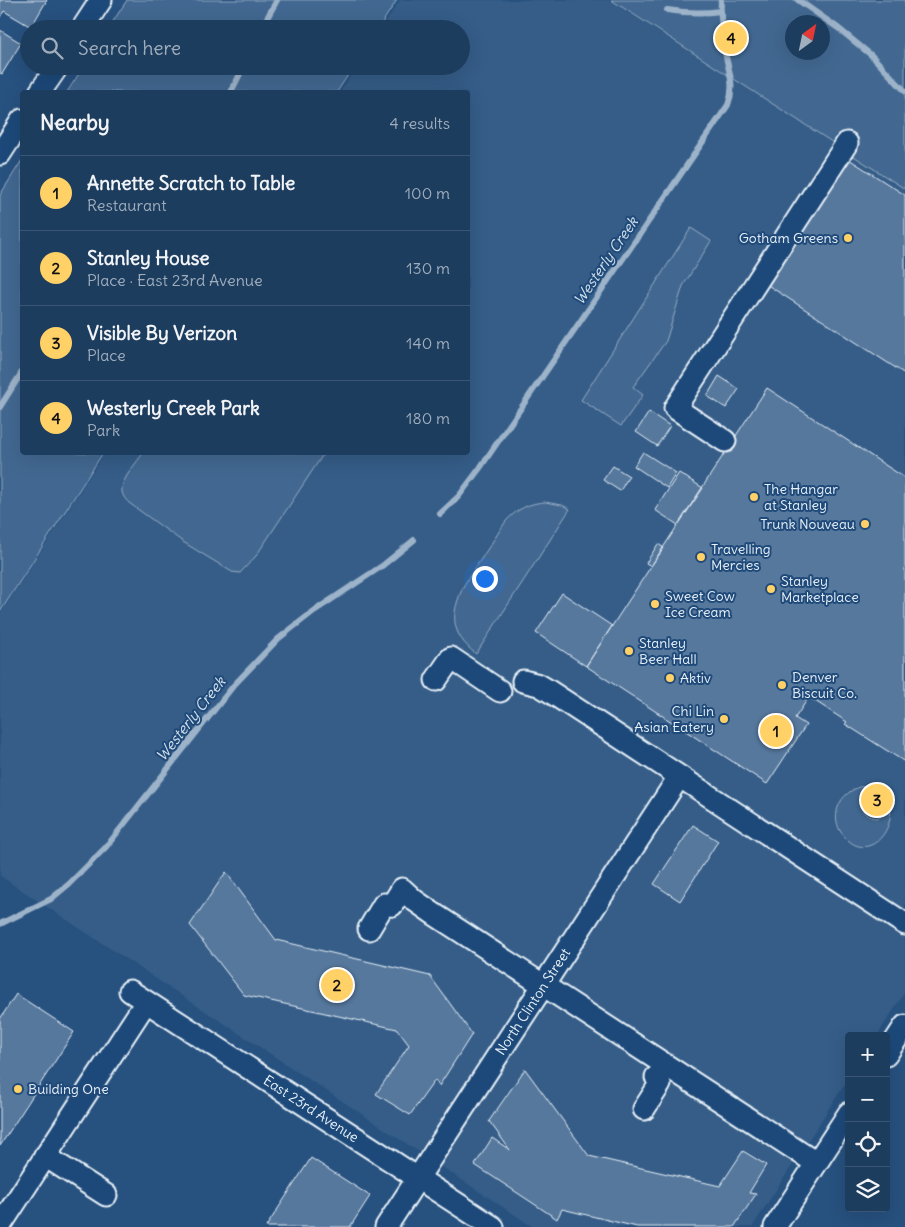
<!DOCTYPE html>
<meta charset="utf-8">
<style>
:root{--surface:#1d3d5f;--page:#2a4868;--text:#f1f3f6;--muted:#a0aebd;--line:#3b5674;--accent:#ffd166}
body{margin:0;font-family:Delius,sans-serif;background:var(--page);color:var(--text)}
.controls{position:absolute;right:15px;bottom:15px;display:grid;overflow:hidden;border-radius:5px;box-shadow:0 5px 20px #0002}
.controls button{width:45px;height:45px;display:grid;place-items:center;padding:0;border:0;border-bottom:1px solid var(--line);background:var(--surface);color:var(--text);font:25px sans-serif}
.compass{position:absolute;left:785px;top:15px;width:45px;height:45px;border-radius:50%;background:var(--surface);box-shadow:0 5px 20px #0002;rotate:33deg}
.you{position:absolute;left:484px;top:578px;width:18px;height:18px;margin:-12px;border:4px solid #fff;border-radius:50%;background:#1a73e8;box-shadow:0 0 0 8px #1a73e833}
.badge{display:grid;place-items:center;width:32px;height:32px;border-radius:50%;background:var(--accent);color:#111;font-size:16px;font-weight:700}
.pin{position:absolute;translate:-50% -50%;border:2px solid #fff;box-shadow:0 1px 5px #0006}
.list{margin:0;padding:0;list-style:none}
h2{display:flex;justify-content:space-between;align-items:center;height:65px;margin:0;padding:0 20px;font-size:21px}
h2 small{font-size:16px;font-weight:400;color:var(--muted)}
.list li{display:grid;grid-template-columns:32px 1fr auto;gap:15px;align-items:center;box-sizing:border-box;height:75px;padding:0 20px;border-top:1px solid var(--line)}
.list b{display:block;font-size:19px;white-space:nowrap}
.list p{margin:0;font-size:16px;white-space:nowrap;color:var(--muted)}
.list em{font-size:16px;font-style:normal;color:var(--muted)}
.icon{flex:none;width:28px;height:28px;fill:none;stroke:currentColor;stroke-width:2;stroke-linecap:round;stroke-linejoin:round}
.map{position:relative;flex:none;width:905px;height:1227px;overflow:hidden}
.search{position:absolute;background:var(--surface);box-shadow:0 5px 20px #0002;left:20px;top:20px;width:450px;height:55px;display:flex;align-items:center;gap:12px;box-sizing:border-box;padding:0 18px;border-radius:28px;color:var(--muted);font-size:19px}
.panel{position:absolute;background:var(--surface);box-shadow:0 5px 20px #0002;left:20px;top:90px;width:450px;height:365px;border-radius:5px}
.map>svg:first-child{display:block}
.built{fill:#355d88}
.green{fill:#436891;stroke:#96acc4;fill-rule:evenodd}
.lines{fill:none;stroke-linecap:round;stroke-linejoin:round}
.stream{stroke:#9db3c9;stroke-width:6}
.building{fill:#57789d;stroke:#e8f1f8}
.minor-casing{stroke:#e8f1f8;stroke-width:25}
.minor{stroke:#1f4a7a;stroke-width:21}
.poi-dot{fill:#ffd166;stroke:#1f4a7a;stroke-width:2}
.labels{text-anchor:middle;stroke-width:4;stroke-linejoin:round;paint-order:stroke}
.poi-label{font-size:14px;fill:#e8f1f8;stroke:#1f4a7a;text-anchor:start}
.street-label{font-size:14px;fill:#e8f1f8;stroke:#1f4a7a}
.water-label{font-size:15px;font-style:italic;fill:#d5e2ec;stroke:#1f4a7a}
</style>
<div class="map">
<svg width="905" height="1227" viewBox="0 0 905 1227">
<rect width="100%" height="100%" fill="#27517f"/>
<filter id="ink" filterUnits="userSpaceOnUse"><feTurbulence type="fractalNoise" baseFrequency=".02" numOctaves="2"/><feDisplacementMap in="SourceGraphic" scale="10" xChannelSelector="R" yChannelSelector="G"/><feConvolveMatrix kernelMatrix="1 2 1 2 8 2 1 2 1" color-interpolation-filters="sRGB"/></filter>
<g filter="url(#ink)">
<path class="built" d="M400,0h209l296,188v804l-28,44h-28v42l-97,149h-219l-533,-351v-262l105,-161 363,-1v-360h-128l17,-26h104v-37h-80z"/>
<path class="green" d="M127,0h270l-19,29h-270z
M611,0h294v189zM792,22h30v30h-30z
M84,66h270l-17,26h-270z
M22,160v292l81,1 -103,159v-417z
M691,228l20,13 -28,45 -17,55 -33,46 10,8 -22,31 -40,-26z
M143,453v-1l181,1 -68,103 -16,17 -8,-1 -49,-30 -54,-39c-4,-4 -8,-9 -7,-15 0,-9 16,-27 21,-35z
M545,502l17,3 8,4 -94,145c-26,-21 -26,-39 -12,-69l42,-64c11,-12 23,-18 39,-19z
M859,787c8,-1 15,0 22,4l-11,-1c-16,8 -10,28 7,28l9,-6 3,-10 -5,-9c21,24 -12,76 -40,43 -6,-6 -9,-16 -7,-25 2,-11 11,-20 22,-24z"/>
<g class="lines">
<path class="stream" d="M798,0l40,28 33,27 34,36
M667,10c19,3 34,4 53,1
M261,29l16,-29
M231,92l13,-26
M0,407l22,-35
M440,514l19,-18 21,-28 248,-363c8,-21 0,-34 -3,-54 -3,-17 -5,-34 -4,-51
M0,924l51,-25 18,-15 37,-37 128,-162 44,-46 36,-28 68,-45 32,-26"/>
</g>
<path class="building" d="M0,0h47l-16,27 -27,-16 -4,6z
M0,30l21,13 -19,31 -2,-1z
M844,156l61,39v179l-142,-92z
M719,376l20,13 -13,19 -19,-12z
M767,388l138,90v284l-60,-38 2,-2 -38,-25 -14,21 11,7 -39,59 -181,-118z
M649,412l21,14 -13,20 -21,-14z
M643,452l33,21 -9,15 -33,-22z
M613,466l16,10 -9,15 -17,-11z
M679,473l24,15 -25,37 -23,-15z
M658,544l6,4 -13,18 -5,-3z
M562,593l50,33 -26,40 -50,-33z
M693,825l25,16 -38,60 -26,-17z
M226,872l50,68 154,36 42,58 -33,52 -4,-6 -25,35 -34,-21 33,-49 -12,-16 -153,-34 -54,-70z
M16,994l58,38 -74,114v-127z
M525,1069l64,87 131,30 23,-35 23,14 -17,28 7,1 -22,33h-97l-75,-18 -5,10 -82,-54 17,-27 18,12 -21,-29z
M311,1158l59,38 -20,31h-84z"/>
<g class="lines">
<defs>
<g id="minor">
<path d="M82,29l19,-29"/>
<path d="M40,92l18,-26"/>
<path d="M0,154l22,-34"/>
<path d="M725,441l-50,-33 172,-265"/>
<path d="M436,680l15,-22 49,33"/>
<path d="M523,681l16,4 10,6 356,233"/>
<path d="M392,905l10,-16 12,11 20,14 382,249"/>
<path d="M369,929l15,-25 8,1"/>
<path id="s1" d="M130,991l363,236"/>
<path d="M886,1055l19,-29"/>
<path d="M644,1109l16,-25 -4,-7"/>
<path d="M45,1156l61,39"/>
<path d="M0,1226l146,-224"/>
<path id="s2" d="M386,1227l293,-450"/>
<path d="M775,1227l74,-114"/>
</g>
</defs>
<use href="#minor" class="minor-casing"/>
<use href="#minor" class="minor"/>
</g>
</g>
<g class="poi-dot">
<circle cx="848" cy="238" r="5"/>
<circle cx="754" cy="497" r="5"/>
<circle cx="865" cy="524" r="5"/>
<circle cx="701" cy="557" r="5"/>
<circle cx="771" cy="589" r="5"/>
<circle cx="655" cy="604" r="5"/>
<circle cx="629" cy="651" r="5"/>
<circle cx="670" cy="678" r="5"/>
<circle cx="782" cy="685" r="5"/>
<circle cx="724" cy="719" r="5"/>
<circle cx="18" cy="1089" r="5"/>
</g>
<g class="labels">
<g class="poi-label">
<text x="838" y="243" text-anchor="end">Gotham Greens</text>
<text x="764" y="494">The Hangar<tspan x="764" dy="16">at Stanley</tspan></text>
<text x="855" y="529" text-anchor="end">Trunk Nouveau</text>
<text x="711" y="554">Travelling<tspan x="711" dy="16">Mercies</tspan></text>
<text x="781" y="586">Stanley<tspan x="781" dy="16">Marketplace</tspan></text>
<text x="665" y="601">Sweet Cow<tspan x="665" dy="16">Ice Cream</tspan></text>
<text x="639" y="648">Stanley<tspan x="639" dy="16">Beer Hall</tspan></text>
<text x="792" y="682">Denver<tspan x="792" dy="16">Biscuit Co.</tspan></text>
<text x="680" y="683">Aktiv</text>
<text x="714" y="716" text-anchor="end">Chi Lin<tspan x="714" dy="16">Asian Eatery</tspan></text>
<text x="28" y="1094">Building One</text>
</g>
<g class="street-label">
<text dy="5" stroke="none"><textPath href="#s2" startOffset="269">North Clinton Street</textPath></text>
<text dy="5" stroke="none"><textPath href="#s1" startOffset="216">East 23rd Avenue</textPath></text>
</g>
<g class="water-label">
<text transform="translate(606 261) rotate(-56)" y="5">Westerly Creek</text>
<text transform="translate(191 719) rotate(-52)" y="5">Westerly Creek</text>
</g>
</g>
</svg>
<div class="controls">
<button>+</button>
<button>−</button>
<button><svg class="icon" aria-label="locate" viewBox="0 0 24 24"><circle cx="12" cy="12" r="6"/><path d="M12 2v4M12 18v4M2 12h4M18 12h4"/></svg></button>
<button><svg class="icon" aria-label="layers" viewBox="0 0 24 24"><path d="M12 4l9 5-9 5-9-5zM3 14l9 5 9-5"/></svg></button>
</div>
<svg class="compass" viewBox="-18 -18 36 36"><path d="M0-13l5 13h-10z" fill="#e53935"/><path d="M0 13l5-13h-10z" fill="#a0aebd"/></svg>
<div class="you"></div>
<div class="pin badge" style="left:776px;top:731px">1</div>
<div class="pin badge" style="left:337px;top:985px">2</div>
<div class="pin badge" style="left:877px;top:800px">3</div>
<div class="pin badge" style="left:731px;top:38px">4</div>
<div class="search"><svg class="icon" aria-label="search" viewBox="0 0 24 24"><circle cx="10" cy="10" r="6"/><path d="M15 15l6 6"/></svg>Search here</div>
<section class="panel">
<h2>Nearby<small>4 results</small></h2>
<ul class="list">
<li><span class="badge">1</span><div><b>Annette Scratch to Table</b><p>Restaurant</p></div><em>100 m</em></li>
<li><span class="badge">2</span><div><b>Stanley House</b><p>Place · East 23rd Avenue</p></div><em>130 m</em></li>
<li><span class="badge">3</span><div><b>Visible By Verizon</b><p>Place</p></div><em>140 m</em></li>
<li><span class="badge">4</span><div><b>Westerly Creek Park</b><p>Park</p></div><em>180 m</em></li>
</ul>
</section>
</div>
